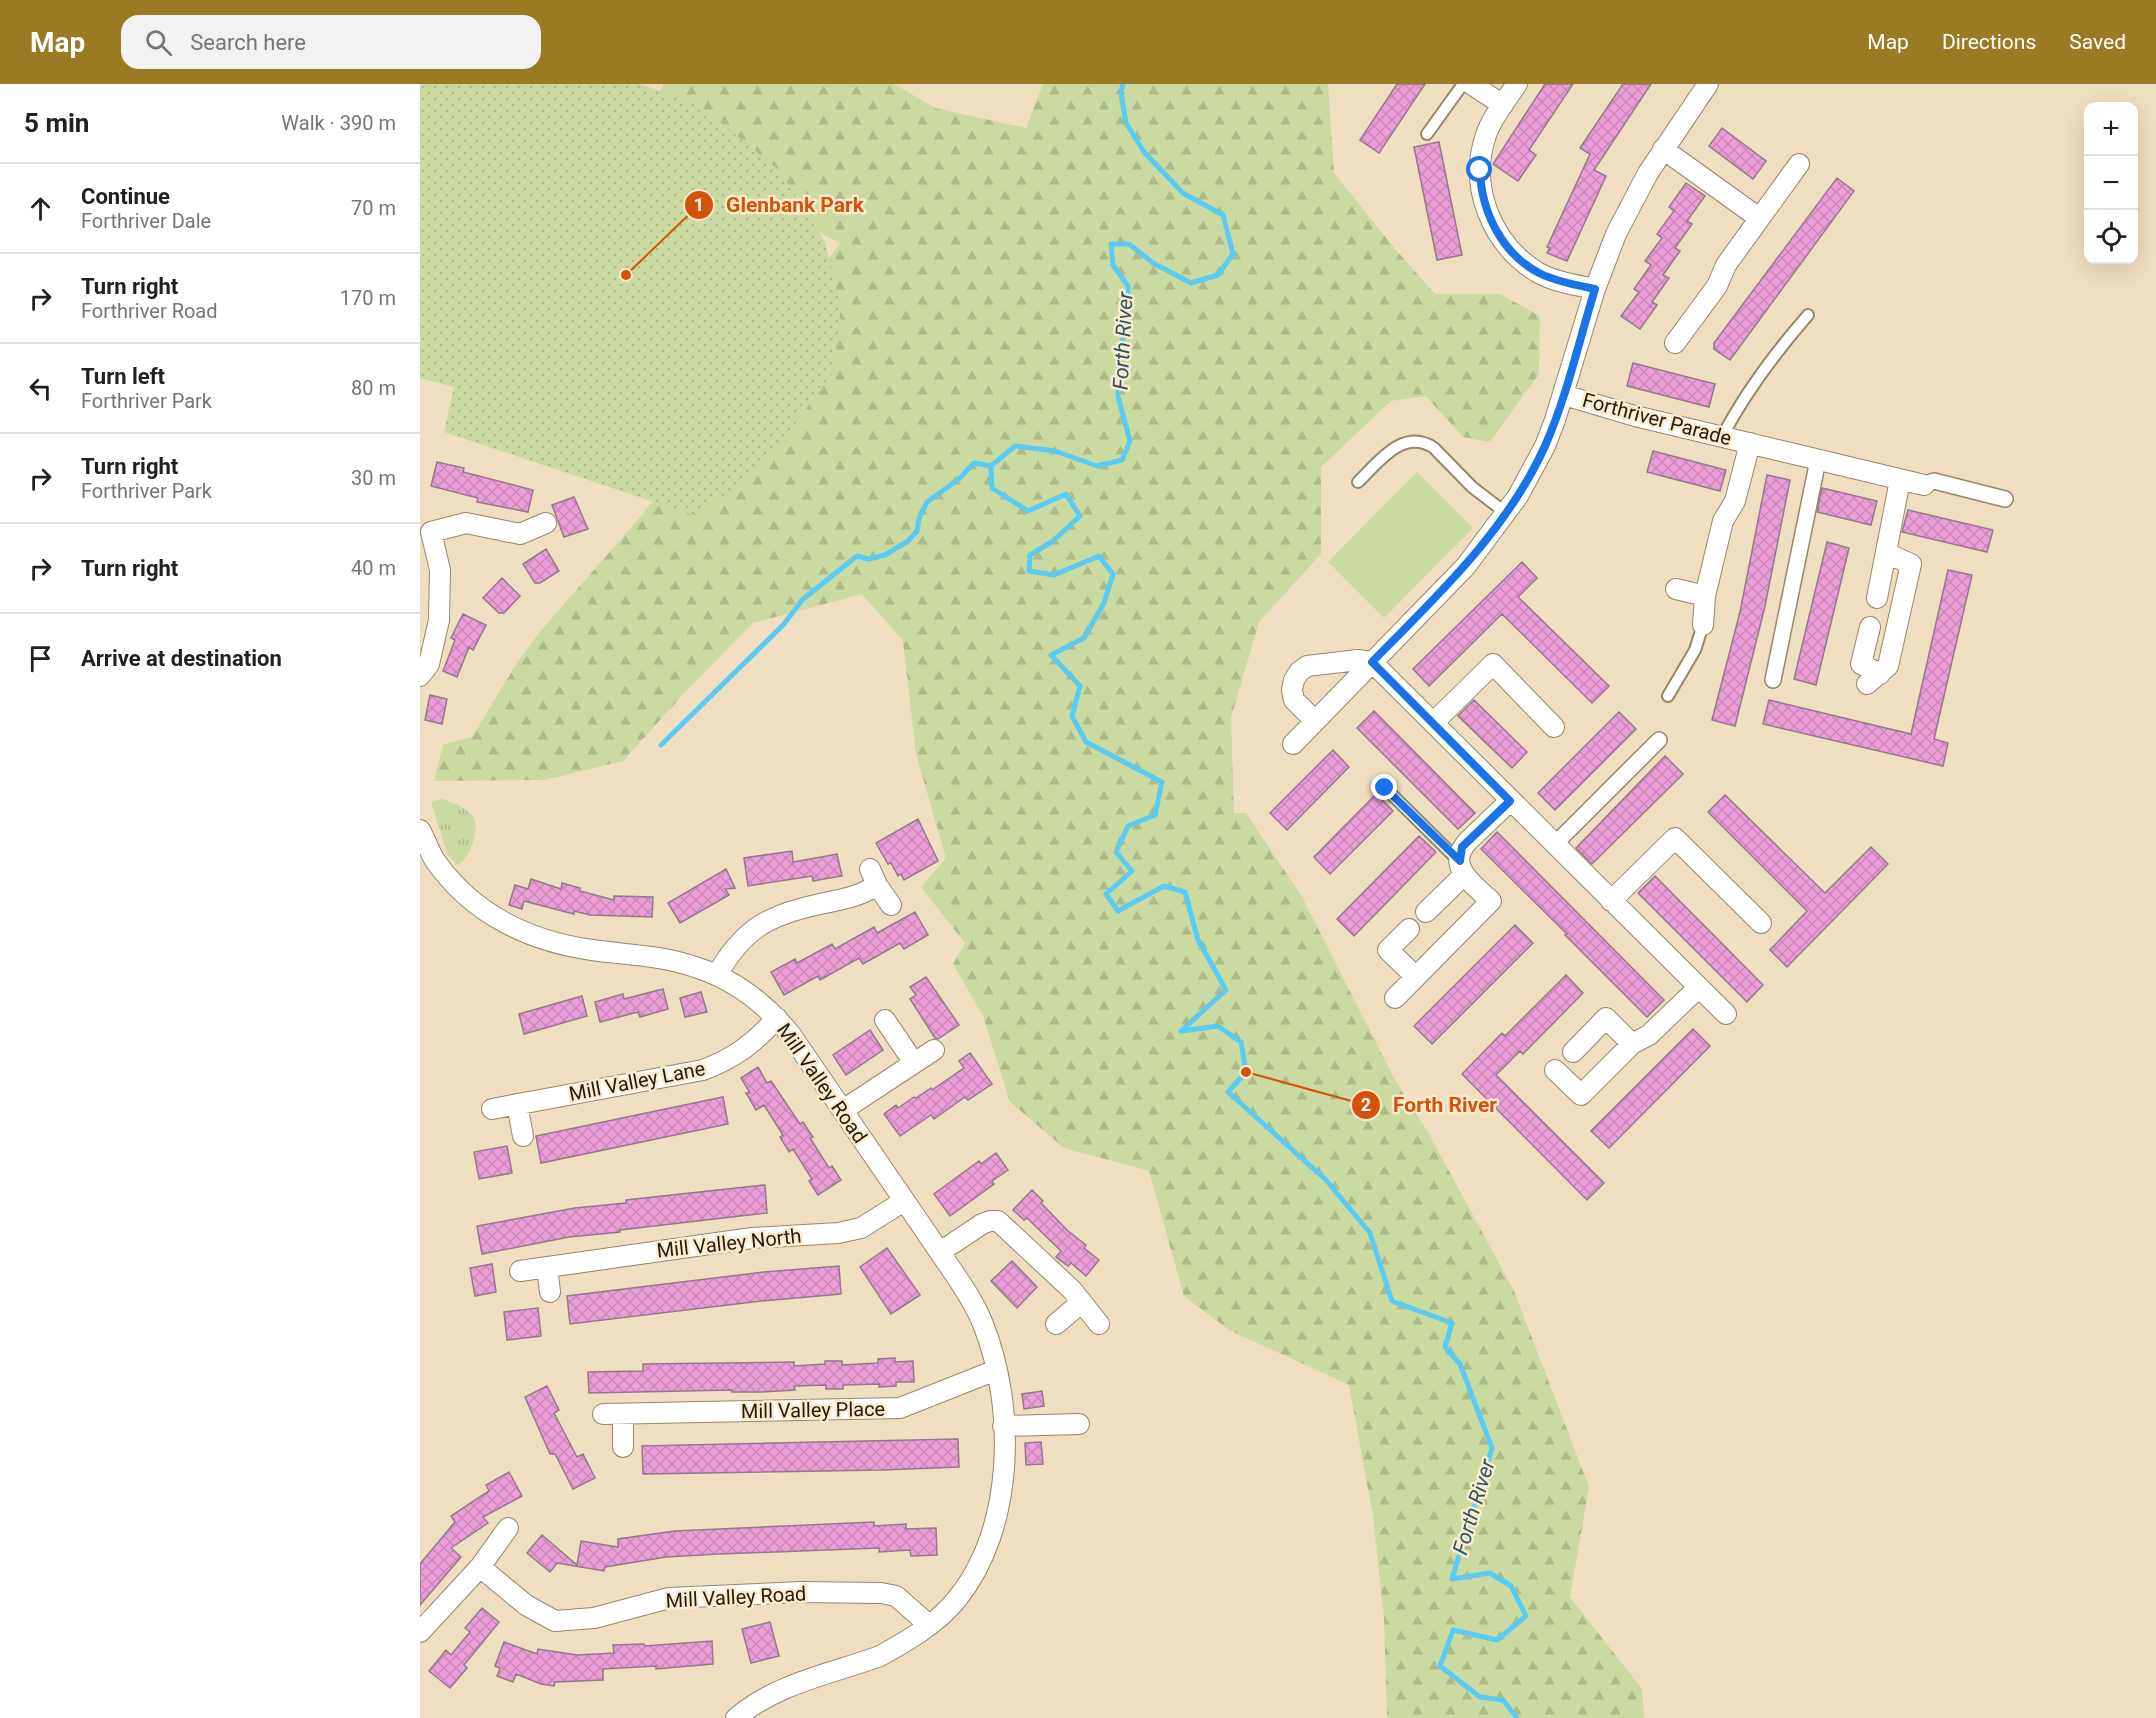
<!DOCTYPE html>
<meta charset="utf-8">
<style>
:root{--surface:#fff;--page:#f2f2f2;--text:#202124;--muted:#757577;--line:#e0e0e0;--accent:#9b7a24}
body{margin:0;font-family:Roboto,sans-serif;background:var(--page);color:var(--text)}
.controls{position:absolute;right:18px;top:18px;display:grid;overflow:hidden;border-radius:12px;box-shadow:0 6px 24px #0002}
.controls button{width:54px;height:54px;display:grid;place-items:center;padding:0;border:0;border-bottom:2px solid var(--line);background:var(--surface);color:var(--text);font:30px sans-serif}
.stop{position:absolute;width:18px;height:18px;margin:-14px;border:4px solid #1a73e8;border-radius:50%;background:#fff}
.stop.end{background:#1a73e8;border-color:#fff;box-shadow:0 2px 6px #0008}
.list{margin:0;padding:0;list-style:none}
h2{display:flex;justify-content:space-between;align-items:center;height:78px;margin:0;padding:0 24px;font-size:26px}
h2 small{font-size:20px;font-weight:400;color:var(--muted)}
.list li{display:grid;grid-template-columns:39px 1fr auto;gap:18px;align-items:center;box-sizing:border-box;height:90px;padding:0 24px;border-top:2px solid var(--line)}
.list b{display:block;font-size:22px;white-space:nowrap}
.list p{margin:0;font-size:20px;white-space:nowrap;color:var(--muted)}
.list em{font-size:20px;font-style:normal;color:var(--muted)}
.icon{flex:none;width:33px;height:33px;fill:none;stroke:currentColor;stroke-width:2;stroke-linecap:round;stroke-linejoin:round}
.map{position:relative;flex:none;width:1736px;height:1634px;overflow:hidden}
header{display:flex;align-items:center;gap:36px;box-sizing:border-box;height:84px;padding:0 30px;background:var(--accent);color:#fff}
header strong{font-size:28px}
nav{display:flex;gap:33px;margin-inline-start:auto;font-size:21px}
.search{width:420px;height:54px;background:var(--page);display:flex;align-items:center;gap:15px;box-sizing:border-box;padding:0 21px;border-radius:18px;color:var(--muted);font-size:22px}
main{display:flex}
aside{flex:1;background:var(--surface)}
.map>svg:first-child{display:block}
.grass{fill:url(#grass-tufts)}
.forest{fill:url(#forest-firs)}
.park{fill:url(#park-dots)}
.pitch{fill:#cbdaa1}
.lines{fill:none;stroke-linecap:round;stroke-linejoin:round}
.stream{stroke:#5acbf5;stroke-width:5}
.building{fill:url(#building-cross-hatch);stroke:#94788c;stroke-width:1.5}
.service-casing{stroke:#97876a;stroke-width:14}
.pedestrian-casing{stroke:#97876a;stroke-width:18}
.minor-casing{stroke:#97876a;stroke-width:22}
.service{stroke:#fff;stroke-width:10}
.pedestrian{stroke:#fff;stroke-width:15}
.minor{stroke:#fff;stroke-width:20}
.route{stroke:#1a73e8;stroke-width:8}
.labels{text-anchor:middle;stroke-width:5;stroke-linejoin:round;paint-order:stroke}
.street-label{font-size:20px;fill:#221c10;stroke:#fdebcb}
.water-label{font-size:21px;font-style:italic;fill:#265567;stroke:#fdebcb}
.leader{fill:none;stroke:#d4530c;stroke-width:2}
.callout-dot{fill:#d4530c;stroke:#fdebcb;stroke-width:2}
.mark-label{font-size:18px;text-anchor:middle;font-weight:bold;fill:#fff}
.callout-label{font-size:21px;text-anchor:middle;font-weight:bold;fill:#d4530c;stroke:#fdebcb;stroke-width:5;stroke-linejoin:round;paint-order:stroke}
</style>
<header>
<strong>Map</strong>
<div class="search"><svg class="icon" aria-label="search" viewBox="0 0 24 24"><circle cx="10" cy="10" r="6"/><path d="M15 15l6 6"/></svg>Search here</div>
<nav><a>Map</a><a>Directions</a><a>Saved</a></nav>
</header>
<main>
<aside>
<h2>5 min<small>Walk · 390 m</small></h2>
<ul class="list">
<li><svg class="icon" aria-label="ahead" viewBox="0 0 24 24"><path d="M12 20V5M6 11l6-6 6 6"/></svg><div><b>Continue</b><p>Forthriver Dale</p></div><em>70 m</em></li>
<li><svg class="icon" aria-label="right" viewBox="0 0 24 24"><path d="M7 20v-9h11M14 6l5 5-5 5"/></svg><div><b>Turn right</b><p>Forthriver Road</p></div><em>170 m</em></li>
<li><svg class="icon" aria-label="left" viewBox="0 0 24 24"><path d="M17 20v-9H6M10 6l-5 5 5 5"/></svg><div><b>Turn left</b><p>Forthriver Park</p></div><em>80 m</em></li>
<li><svg class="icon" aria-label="right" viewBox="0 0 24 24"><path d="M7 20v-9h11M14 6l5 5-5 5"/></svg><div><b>Turn right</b><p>Forthriver Park</p></div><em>30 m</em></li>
<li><svg class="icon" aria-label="right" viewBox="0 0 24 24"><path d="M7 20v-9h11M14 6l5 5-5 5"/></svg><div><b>Turn right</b></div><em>40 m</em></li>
<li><svg class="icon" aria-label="arrive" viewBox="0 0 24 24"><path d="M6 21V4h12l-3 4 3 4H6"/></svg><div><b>Arrive at destination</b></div></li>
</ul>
</aside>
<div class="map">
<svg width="1736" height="1634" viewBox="0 0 1736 1634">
<defs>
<pattern id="grass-tufts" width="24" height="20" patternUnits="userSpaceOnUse" patternTransform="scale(1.5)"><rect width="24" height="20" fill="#cbdaa1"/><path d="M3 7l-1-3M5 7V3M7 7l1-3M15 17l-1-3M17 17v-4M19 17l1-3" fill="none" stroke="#aeba8a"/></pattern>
<pattern id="forest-firs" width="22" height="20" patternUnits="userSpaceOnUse" patternTransform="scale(1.5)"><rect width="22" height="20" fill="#cbdaa1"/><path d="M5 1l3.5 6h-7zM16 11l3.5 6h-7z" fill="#aeba8a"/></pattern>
<pattern id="park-dots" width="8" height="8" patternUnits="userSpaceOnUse" patternTransform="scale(1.5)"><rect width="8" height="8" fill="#cbdaa1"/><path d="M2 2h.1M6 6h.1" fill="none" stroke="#aeba8a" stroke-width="1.8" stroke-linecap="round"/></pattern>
<pattern id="building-cross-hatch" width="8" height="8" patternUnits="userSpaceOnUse" patternTransform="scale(1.5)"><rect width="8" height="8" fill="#eb9dd7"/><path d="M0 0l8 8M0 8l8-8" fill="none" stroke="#c987b8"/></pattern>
</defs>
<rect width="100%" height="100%" fill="#efdebf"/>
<path class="grass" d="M22,715c11,4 26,8 32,20 6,11 -5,42 -17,46l-10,-12 -16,-51z"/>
<path class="forest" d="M243,0h231l41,24 91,20 17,-44h285l6,89 62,77 39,44h65l40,22 -1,58 -49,68 -27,-5 -37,-41 -35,5 -70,66v87l-62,68 -28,96 3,95h12l55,82 93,183 35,56 85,157 75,196 -19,110 72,92 2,29h-257l-3,-100 -11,-102 -24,-131 -120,-55 -45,-34 -35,-125 -85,-23 -54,-46 -27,-86 -30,-52 12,-21 -44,-56 25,-29 -30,-104 -13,-113 -41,-47 -109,29 -65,66 -65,72 -79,19 -110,1 9,-36 29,-8 45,-74 22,-30 102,-117 62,-77 137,-196 -194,-102z"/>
<path class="park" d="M0,0h220l59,21 81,66 45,71 16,66 -8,64 -46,63 -51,53 -43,27 -249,-83 10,-45 -34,-9z"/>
<path class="pitch" d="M997,388l56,56 -89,90 -56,-56z"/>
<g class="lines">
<path class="stream" d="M571,382l1,22 36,23 38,-17 14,22 -27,25 -23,14 -1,16 25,4 45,-19 14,18 -9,29 -20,35 -33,17 29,31 -8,30 14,26 76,40 -7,33 -27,11 -12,26 16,19 -26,23 12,17 46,-25 21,6 13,48 28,50 -45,41 37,-5 23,16 5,30 -18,20 98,88 44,53 22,68 60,22 -7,24 15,17 32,84 -40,131 38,-6 21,13 15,30 -29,24 -44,-10 -13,36 40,31 23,3 14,18
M571,382l24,-20 40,5 42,15 25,-6 8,-19 -12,-45v-39l7,-26 3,-45 -15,-21 -2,-21h18l24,19 38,20 27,-8 15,-21 -10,-39 -40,-22 -39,-41 -18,-29 -5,-30 2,-9
M241,661l123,-121 18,-24 55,-44 12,3 16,-4 23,-14 9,-10 2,-12 8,-17 32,-23 15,-16 17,3"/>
</g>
<path class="building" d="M977,0h28l-46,69 -19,-13z
M1125,0h28l-44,66 7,5 -18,26 -25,-17z
M1203,0h28l-57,86 12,6 -39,85 -20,-8 3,-5 -3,-1 43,-93 -10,-6z
M1302,44l44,33 -13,18 -44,-33z
M1019,58l23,113 -25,5 -23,-113z
M1417,94l17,13 -124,169 -16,-11v-6z
M1266,99l19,13 -18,25 5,3 -17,24 5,3 -17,24 6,3 -17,24 5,3 -17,24 -19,-13 18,-24 -5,-3 17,-24 -6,-4 17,-23 -5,-4 17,-23 -5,-4z
M1213,279l82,21 -6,23 -82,-21z
M1233,367l73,19 -6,21 -73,-19z
M17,378l27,6 -1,4 70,18 -5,22 -51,-10 1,-4 -47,-12z
M1347,391l23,5 -25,126 -30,120 -23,-6 28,-108z
M1402,404l55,13 -6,24 -54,-13z
M154,413l14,32 -24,8 -12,-32z
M1488,426l85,20 -6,22 -85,-20z
M1407,458l22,6 -33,137 -22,-6z
M126,465l13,22 -19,12h-5l-12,-19z
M1102,478l15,16 -19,19 91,89 -17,17 -90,-89 -73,72 -16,-17z
M1528,486l24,5 -38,164 14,4 -5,23 -180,-42 6,-24 142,34z
M82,494l18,18 -16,17h-5l-16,-15z
M43,530l23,11 -13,25 -4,-3 -12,30 -14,-6 12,-31 -4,-2z
M10,611l17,4 -5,25 -17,-4z
M1054,616l53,52 -15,16 -54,-52z
M954,627l101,102 -17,16 -101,-101z
M1199,628l17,17 -81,81 -17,-17z
M913,666l16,17 -62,63 -17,-17z
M1245,672l18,18 -91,90 -16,-16z
M956,710l17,17 -63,63 -16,-17z
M1305,711l100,98 46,-46 17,17 -101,103 -17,-17 37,-39 -99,-99z
M498,735l20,42 -34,19 -3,-6 -3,2 -7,-13 -3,1 -12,-21z
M1077,748l167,168 -17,17 -82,-82 2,-1 -86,-85z
M999,752l17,16 -82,84 -17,-17z
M372,767l1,11 44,-8 5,22 -29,5 -1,-5 -64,10 -4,-28z
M306,785l9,19 -10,1 4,6 -49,28 -12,-20z
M1235,792l108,109 -16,17 -109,-109z
M111,795l30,10 1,-6 18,5v3l34,9v-4l39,1 -1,20 -62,-2 -16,-4v3l-50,-13 -2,8 -13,-4 6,-20 13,4z
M495,828l13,23 -24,14 -4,-6 -37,21 -4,-6 -39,22 -2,-4 -34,19 -13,-23 24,-13 2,4 35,-19 3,5 39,-22 3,6z
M1095,841l18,18 -101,101 -18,-18z
M1146,891l17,18 -60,61 -3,-3 -24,24 108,108 -17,17 -125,-126 40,-41 3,3z
M506,893l33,48 -21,14 -3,-1 -25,-39 6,-4 -6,-8z
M243,905l5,20 -28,8 -2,-5 -38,10 -5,-20 28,-8 1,5z
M281,908l6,20 -22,5 -5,-19z
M162,912l5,20 -63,18 -5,-20z
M1273,945l17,17 -101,102 -18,-17z
M450,946l13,20 -37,25 -13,-20z
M550,969l22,31 -24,16 -3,-3 -31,22 -3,-4 -31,21 -16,-22 12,-9 2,3 16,-11 2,1 15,-10 1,2 32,-22 -5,-7z
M338,983l9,16 4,-2 29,43 3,-2 10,15 -3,1 19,30 3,-2 9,14 -23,15 -9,-14 3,-2 -19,-30 -4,3 -9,-15 3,-2 -19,-30 -8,5 -10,-17h4l-9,-15z
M303,1013l5,27 -187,39 -5,-27z
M87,1062l5,27 -33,6 -5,-27z
M576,1069l12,17 -16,11 2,3 -44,32 -16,-22 45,-33 2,3z
M345,1101l2,28 -147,17v2l-51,5 -87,17 -5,-28 98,-18 51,-5v-3z
M612,1106l11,11 -2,2 27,28 18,14 -2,3 15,12 -13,16 -15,-13 -3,3 -12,-9 5,-6 -34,-33 -3,2 -11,-10z
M467,1164l33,47 -29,19 -31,-47z
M592,1177l25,26 -20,21 -26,-27z
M72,1180l4,28 -21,4 -5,-28z
M419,1182l2,28 -80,7 -191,23 -3,-28 197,-24z
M118,1224l3,28 -34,4 -3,-28z
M475,1274v4l18,-1 1,21h-18v4l-17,1v-3l-36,1v4h-17v-4l-32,1 1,4 -34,2h-29v-2l-143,3 -1,-21 55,-1v-7l151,-2v4l31,-2v-3h17v4l36,-2v-4z
M127,1302l12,24 -5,3 23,44 6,-3 12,24 -22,11 -18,-35h-5l-25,-57z
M622,1307l2,15 -20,3 -2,-15z
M538,1355l1,28 -77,3 -239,4 -1,-28z
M621,1358l2,22 -17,1 -1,-22z
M89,1388l13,24 -39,21 5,6 -37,25 10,9 -41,48v-41l35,-42 -4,-6 38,-25 -3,-6z
M454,1438v4l32,-2v5l30,-1 1,27 -26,1 -1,-6 -31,2v-4l-160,6 -53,3 -61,10 -1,4 -47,-8 -7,9 -23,-19 15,-18 35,30 4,-24 37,6v-8l57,-8z
M62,1524l17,14 -35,43 3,3 -17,20 -21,-17 17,-21 5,5 19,-23 -5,-4z
M350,1538l9,34 -28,7 -9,-34z
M292,1557l1,23 -57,5v-3l-53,3v11l-48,2 -1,4 -13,-2 -25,-10 -3,8 -16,-6 3,-8 -5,-2 9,-24 33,12 1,-5 39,6 37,-2 -1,-8 31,-1 1,2z"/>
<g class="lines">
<defs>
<path id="service" d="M1007,50l36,-50
M1302,353c23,-44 53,-84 86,-122
M938,398c20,-19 45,-55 76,-34l38,39 34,26
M1248,612l27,-46 8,-25
M965,704l74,73"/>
<path id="pedestrian" d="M1504,401l10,-4 71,18
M1353,596l45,-220
M1134,761l105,-105"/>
<path id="minor" d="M1051,0l32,21
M1097,0c-11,16 -25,33 -31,51 -18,52 6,109 51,137 17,10 39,13 58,17
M1243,65l96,69
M1255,259l42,-57 9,-21 73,-101
M1144,311l71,21 289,69
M1256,505l29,7
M1457,514l23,-118
M1283,541l2,-29 18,-75 12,-20 15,-58
M1450,543l-9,37 19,10
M0,592l9,-12 10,-44 1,-50 -9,-38 35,-9 54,11 26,-11
M1447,600l21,-18 23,-102 -25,-11
M895,637l-21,-21 -2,-10 2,-10 5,-8 8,-6 51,-6 14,2 354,352
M1013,639l60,-59 61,63
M873,660l173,-178 52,-70 27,-50 10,-26 40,-131 21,-55 32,-61 60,-89
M0,746c5,9 9,20 14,29 37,54 94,82 158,91 34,5 70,5 103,17 38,12 71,37 96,68l165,241c10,15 20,30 27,48 33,83 32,203 -26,275 -20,25 -50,42 -77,57 -49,18 -103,27 -144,62
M450,785l7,16 14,20
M1191,817l64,-63 86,85
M1006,828l38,-37
M989,845l-21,21 28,27
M297,891c26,-46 51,-60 103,-71 20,-4 39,-7 57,-19
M975,914l96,-97c-18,-17 -46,-35 -23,-60l42,-40
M465,936l29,43
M1153,968l33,-34 26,26
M1135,986l26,25 51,-51 17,-9 50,-48
M97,1020l6,32
M72,1025l211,-39c32,-12 51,-27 74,-52
M423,1026l91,-60
M520,1168l42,-28 8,-3h8l74,69 27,34
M127,1183l3,25
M100,1187l232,-33 86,-5 23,-5 43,-27
M636,1240l26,-22
M183,1330l297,-6 96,-38
M203,1330v33
M583,1342l76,-2
M60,1483l46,38 29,16 39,-3 75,-20 132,-6 80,1 15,3 33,29
M0,1548l60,-65 28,-39"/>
</defs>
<use href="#service" class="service-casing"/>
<use href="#pedestrian" class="pedestrian-casing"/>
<use href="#minor" class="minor-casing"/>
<use href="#service" class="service"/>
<use href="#pedestrian" class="pedestrian"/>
<use href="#minor" class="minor"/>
</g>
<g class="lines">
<path class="route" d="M965,704l75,73 2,-14 48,-46 -138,-139c65,-66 134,-130 173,-216 22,-50 34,-105 50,-157 -19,-4 -37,-7 -54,-15 -39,-19 -60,-63 -61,-104"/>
</g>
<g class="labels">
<g class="street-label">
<text transform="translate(1237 335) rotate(15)" y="7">Forthriver Parade</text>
<text transform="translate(217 997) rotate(-11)" y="7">Mill Valley Lane</text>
<text transform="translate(402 999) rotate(55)" y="7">Mill Valley Road</text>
<text transform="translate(309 1159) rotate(-6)" y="7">Mill Valley North</text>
<text transform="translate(393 1326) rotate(-1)" y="7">Mill Valley Place</text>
<text transform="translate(316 1513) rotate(-3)" y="7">Mill Valley Road</text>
</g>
<g class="water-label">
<text transform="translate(703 257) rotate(-87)" y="7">Forth River</text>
<text transform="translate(1054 1423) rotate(-73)" y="7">Forth River</text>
</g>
</g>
<path class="leader" d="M206 191L279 121M826 988L946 1021"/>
<g class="callout-dot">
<circle cx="206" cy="191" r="6"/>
<circle cx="826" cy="988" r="6"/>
<circle cx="279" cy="121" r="15"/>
<circle cx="946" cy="1021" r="15"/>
</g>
<g class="mark-label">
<text x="279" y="127">1</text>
<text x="946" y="1027">2</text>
</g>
<g class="callout-label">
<text x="375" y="128">Glenbank Park</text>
<text x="1025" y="1028">Forth River</text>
</g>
</svg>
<div class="controls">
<button>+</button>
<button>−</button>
<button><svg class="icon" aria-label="locate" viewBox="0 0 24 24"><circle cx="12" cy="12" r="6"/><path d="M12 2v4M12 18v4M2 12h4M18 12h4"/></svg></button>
</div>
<div class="stop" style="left:1060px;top:86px"></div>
<div class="stop end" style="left:965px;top:704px"></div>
</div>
</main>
